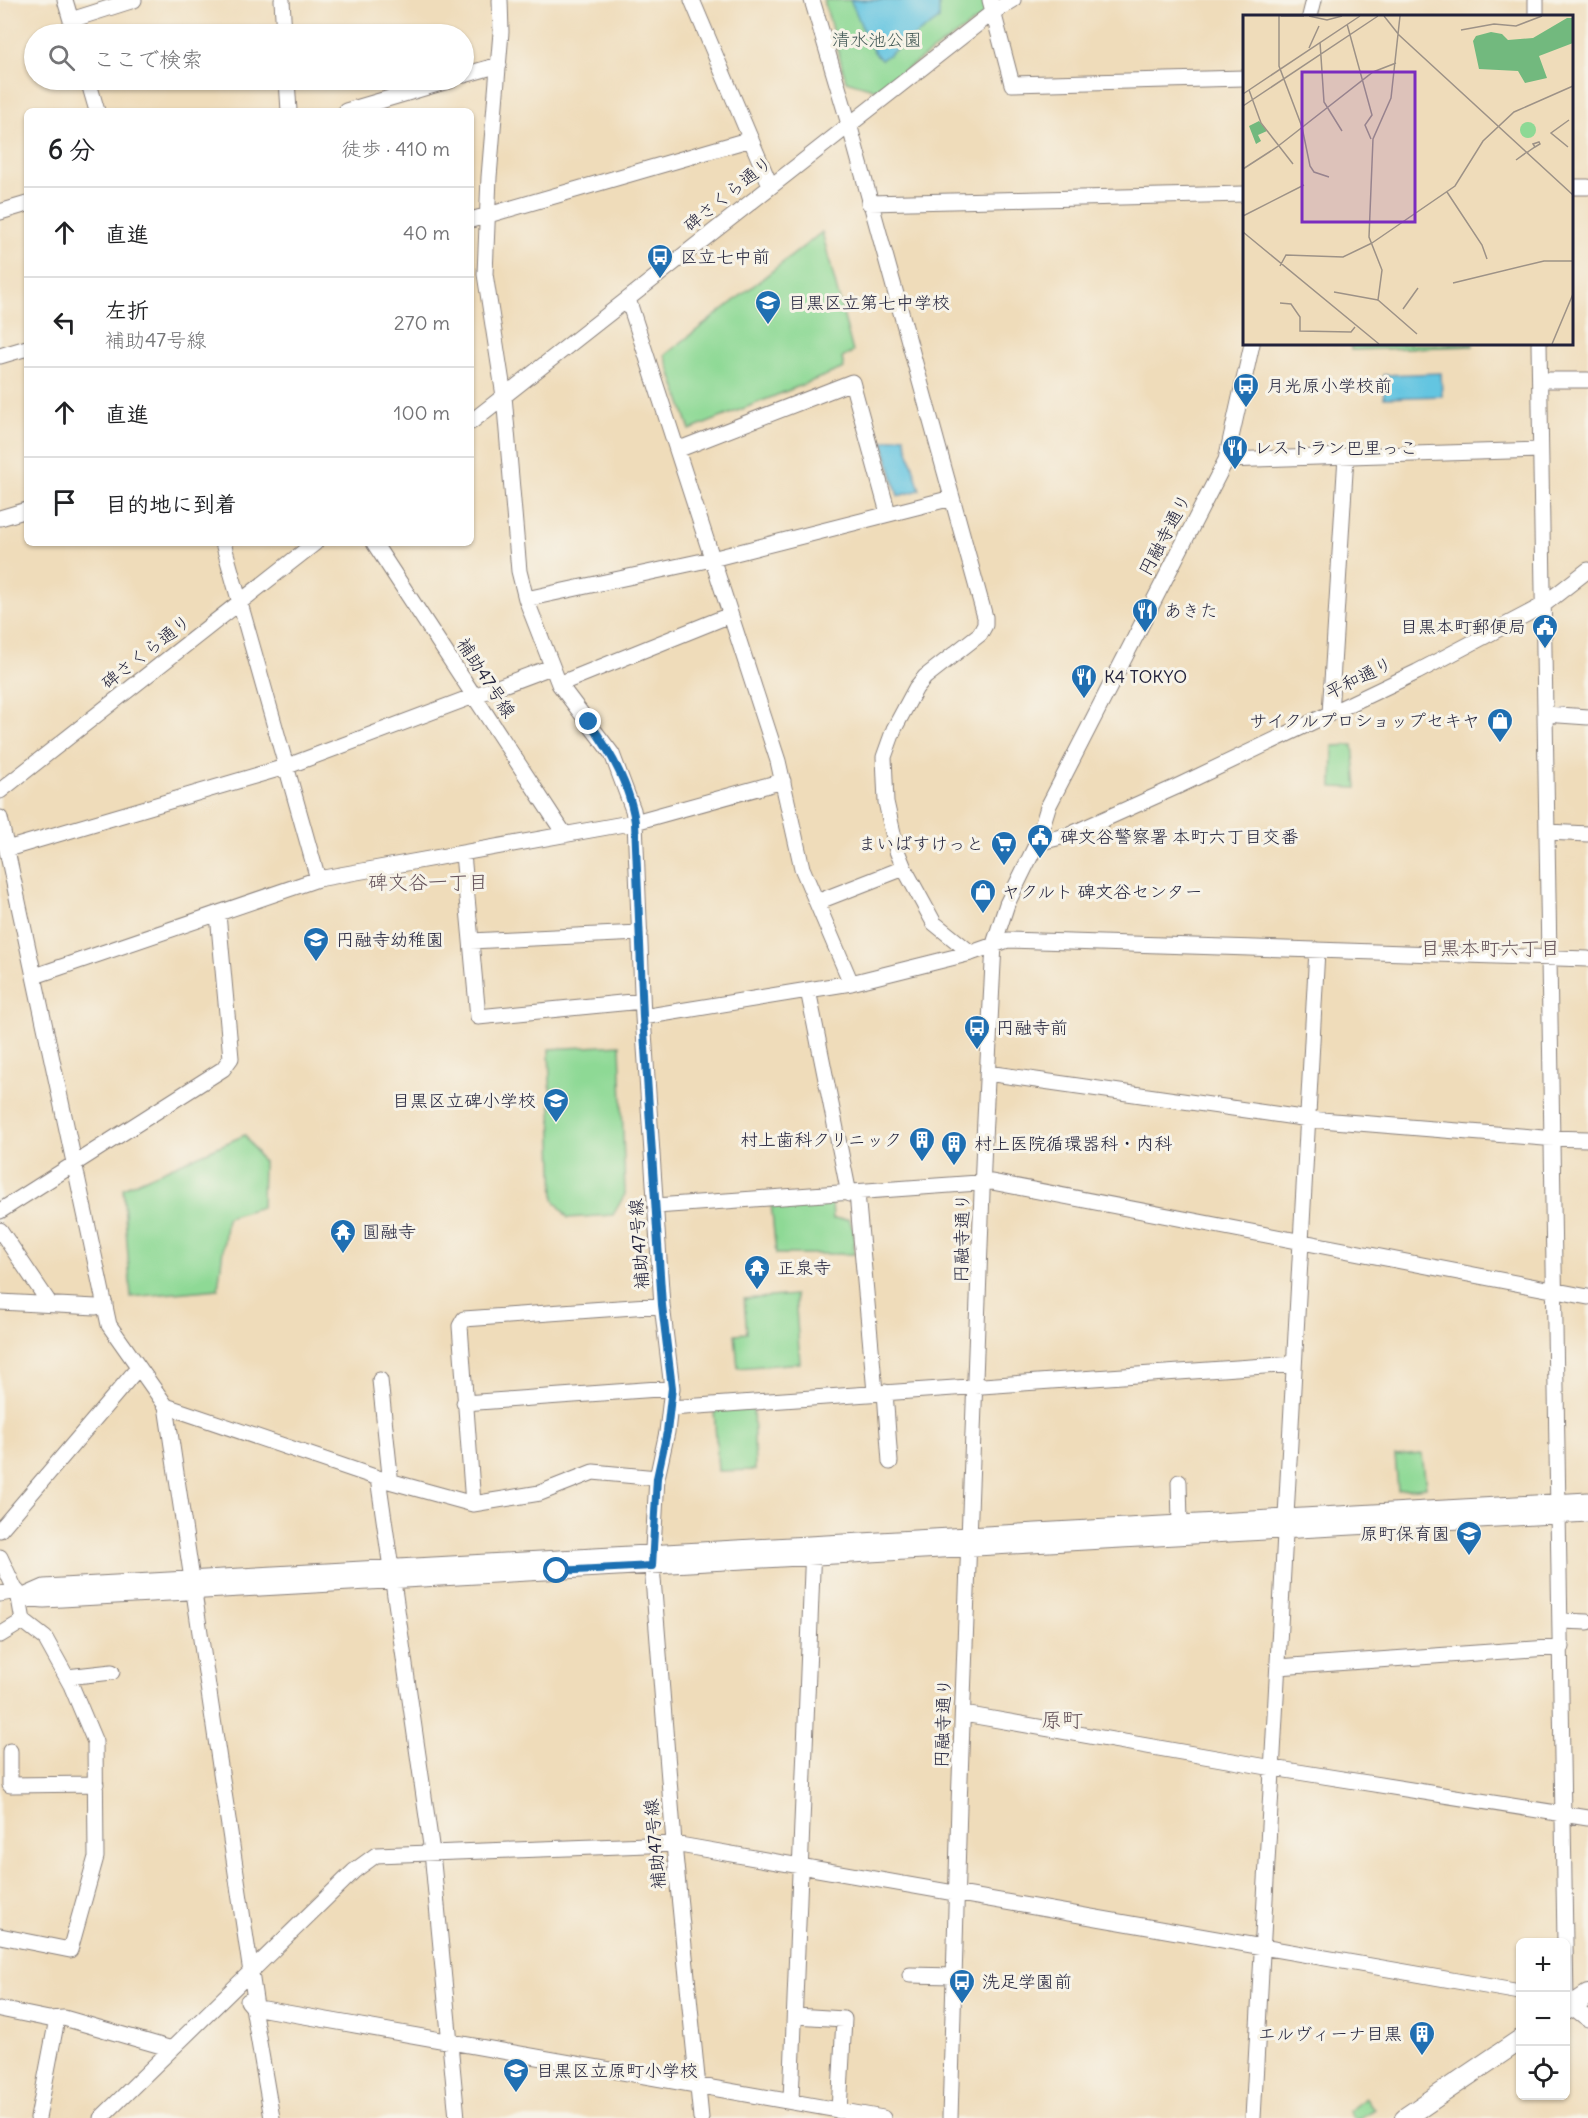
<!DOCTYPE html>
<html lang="ja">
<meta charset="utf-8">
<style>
:root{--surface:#fff;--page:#f6f6f6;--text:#202124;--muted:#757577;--line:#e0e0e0}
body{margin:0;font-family:Delius,"Klee One",sans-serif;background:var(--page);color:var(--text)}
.controls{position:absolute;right:18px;bottom:18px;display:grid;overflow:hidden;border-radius:9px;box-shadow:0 2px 4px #0004}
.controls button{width:54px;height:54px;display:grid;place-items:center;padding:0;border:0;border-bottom:2px solid var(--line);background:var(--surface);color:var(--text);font:30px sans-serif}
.stop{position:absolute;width:18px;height:18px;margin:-14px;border:4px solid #1f6fb2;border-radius:50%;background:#fff}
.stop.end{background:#1f6fb2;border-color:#fff;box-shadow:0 2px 6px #0008}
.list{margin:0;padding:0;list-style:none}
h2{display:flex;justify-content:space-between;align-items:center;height:78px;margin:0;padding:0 24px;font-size:26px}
h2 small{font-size:20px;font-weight:400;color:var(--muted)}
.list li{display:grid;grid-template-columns:39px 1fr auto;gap:18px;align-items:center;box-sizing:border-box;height:90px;padding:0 24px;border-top:2px solid var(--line)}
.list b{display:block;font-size:22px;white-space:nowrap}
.list p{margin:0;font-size:20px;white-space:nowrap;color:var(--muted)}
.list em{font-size:20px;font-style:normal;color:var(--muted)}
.icon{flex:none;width:33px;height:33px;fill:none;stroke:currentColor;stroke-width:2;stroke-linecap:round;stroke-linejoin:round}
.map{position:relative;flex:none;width:1588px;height:2118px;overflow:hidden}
.search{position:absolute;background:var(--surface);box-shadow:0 2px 4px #0004;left:24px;top:24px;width:450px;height:66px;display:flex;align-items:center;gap:15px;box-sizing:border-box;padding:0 21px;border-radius:33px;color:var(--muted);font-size:22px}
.panel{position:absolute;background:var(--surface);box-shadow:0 2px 4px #0004;left:24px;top:108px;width:450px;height:438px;border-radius:9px}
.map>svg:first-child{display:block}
.green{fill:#8ed995;stroke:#587e68;stroke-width:1.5}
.water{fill:#63c5e1;stroke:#42748e;stroke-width:1.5}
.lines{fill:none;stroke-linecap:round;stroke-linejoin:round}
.minor-casing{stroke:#887f7a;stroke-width:17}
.major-casing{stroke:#887f7a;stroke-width:22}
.minor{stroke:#fff;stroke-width:15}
.major{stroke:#fff;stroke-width:20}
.route{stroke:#1f6fb2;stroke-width:8}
.labels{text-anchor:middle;stroke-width:6;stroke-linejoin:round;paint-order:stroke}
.park-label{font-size:18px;fill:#425956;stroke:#f7f3e8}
.street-label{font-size:18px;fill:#22223b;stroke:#f7f3e8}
.poi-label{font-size:18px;fill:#22223b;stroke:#f7f3e8;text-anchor:start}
.neighbourhood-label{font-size:20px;fill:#65535a;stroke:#f7f3e8}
.quarter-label{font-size:21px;fill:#65535a;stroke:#f7f3e8}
.inset-road{fill:none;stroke:#9d9287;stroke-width:1.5}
.view{fill:#7b2cbf;fill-opacity:0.15;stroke:#7b2cbf;stroke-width:3}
.inset-edge{fill:none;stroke:#22223b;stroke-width:3}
</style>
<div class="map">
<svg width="1588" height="2118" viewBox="0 0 1588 2118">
<rect width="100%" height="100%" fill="#f7f3e8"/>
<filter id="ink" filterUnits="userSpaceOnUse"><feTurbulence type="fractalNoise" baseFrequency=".0167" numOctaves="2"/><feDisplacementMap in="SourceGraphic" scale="12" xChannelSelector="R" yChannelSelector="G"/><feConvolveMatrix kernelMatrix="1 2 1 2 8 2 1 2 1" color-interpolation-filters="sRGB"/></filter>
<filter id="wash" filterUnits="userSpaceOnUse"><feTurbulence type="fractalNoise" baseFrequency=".008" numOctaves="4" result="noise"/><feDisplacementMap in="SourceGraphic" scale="24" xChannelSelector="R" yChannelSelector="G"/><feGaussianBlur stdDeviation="1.35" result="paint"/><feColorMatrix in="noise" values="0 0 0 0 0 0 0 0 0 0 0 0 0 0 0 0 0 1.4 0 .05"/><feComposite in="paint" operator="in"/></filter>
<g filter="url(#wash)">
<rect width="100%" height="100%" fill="#efdcba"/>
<path class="green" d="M824,0h163l3,11 -114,79 -30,-9z
M822,232l31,120 -11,6 2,10 -154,62 -25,-75z
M1351,344h122v2l-122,4z
M1353,745l4,43 -25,-1 1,-41z
M620,1045l5,149 -12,21 -45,3 -14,-18 -5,-151z
M245,1135l18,27 -1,45 -35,10 -9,72 -87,8 -8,-109z
M832,1201l1,18h16l5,13v22h-78l-5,-51z
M795,1295l5,68 -62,5 -3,-34 12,-1 -3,-34z
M753,1406l2,64 -37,1 -4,-62z
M1422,1454l4,33 -28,3 -3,-34z
M1366,2098l8,11 -14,9h-7l-5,-7z"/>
<path class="water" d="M850,0h89v19l-58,41c-16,-16 -20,-40 -31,-60z
M1441,373l1,23 -58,2 -1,-23z
M904,436l16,54 -22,6 -15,-54z"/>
</g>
<g filter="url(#ink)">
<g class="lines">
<defs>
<path id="minor" d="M65,0l10,34
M282,0l2,34
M500,0l1,32 -12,145 -4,97 19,122 15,175 7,28 33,85 53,70 21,56 2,12 8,195 19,288 10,83 -5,44 -10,46 -5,88 23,289 26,263
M692,0l78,185
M812,0l37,124 136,493v8l-5,9 -55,43 -9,11 -22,41 -10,28 2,45 11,49 7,17 30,55 37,30
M990,0l22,84 232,-6
M1536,0v16
M1310,16l4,-16
M71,20l63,-20
M464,75l35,-10
M88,80l9,31
M287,80l2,31
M346,111l105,-31
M1572,187h16
M869,203l375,-9
M0,212l27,-8
M471,220l280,-81
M628,299l150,462 24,107 49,115
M1539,344l27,1659
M0,356l27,-8
M1540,380h48
M471,422l522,-410 20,-12
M677,450l175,-68 36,131
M1226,460l314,-10
M0,518l27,-8
M223,543l95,336
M374,543l191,292
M526,599l186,-40 240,-61
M559,684l171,-69
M1330,714l16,-258
M1545,714l43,3
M0,791l315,-248
M0,818l109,507 57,81 90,600
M1547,832l41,2
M1037,843l32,-8 107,-48 241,-115 125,-66 46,-36
M7,849l278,-82 266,-100
M463,854l15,163 164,-16
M817,902l87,-34
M471,941l169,-8
M35,976l283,-97 317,-57 148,-41
M808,990l41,204
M643,1017l208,-34 120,-30 37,-13 580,19
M987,1073l322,46 235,19 44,1
M857,1193l18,199
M656,1206l336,-24 596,115
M0,1211l223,-142 8,-11 -13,-144
M0,1230l50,74
M0,1302l96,5 9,-3
M380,1380l10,95 -2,6
M885,1392l5,70
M464,1403l208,-15
M166,1406l212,72 95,26 67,-11 53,-21 64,6
M670,1408l624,-44
M378,1478l54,374 25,266
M1179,1482l1,41
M473,1504l-13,-178 4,-7 198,-14
M0,1530l138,-162
M0,1557l19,41 4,23 -23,14
M0,1594l17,-3
M19,1598l25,-11 1544,-87
M22,1598l22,2 1544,-86
M1561,1621l27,1
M1278,1667l284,-20
M67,1677l45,-5
M964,1714l309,54 315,50
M10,1751v34l86,-1
M0,1936l70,14 26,-93 -1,-115 -24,-57 -26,-47 -22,-17
M910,1975l44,1
M248,2001l5,6 19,111
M1566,2002l22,17
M253,2007l630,111
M0,2009l49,10 15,-1 108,31
M796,2016l48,3 -5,92
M791,2100l22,-554
M38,2118l19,-99
M101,2118l253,-247 22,-16 298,-11 846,148
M950,2118l9,-313 25,-666 10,-195 13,-40 30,-61 11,-36 178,-347 26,-116
M1253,2118l64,-1168"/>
<path id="major" d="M1566,2010l22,-15
M1405,2118l115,-78"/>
</defs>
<use href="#minor" class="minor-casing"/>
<use href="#major" class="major-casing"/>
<use href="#minor" class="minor"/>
<use href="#major" class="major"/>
</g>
</g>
<g class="lines" filter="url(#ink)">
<path class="route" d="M557,1571l95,-5 5,-88 10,-46 5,-44 -10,-83 -19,-288 -8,-195c-5,-37 -24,-70 -46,-100"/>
</g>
<defs>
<symbol id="bus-pin" viewBox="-11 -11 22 30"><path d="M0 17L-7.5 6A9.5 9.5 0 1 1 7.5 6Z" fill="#1f6fb2" stroke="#f7f3e8"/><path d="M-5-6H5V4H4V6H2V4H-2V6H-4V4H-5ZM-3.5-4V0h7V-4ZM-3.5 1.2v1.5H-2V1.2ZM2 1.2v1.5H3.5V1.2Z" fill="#fff"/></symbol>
<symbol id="school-pin" viewBox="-11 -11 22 30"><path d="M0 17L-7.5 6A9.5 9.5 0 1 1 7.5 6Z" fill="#1f6fb2" stroke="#f7f3e8"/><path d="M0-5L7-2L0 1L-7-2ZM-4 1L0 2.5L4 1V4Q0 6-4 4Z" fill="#fff"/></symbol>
<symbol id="restaurant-pin" viewBox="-11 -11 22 30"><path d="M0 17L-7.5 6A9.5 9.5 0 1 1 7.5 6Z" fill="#1f6fb2" stroke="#f7f3e8"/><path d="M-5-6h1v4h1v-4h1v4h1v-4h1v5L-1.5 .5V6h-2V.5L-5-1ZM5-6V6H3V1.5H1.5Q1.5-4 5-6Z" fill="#fff"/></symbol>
<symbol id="civic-pin" viewBox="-11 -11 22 30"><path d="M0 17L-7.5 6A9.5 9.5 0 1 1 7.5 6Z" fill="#1f6fb2" stroke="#f7f3e8"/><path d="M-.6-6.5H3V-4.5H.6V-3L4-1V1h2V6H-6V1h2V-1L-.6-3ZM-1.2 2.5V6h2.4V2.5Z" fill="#fff"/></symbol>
<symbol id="shop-pin" viewBox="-11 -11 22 30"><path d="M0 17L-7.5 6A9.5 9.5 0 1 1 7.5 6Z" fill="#1f6fb2" stroke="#f7f3e8"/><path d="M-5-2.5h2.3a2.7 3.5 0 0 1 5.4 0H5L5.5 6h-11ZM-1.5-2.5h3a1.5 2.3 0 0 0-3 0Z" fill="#fff"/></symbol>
<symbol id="supermarket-pin" viewBox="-11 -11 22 30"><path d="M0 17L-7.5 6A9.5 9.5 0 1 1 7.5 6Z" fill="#1f6fb2" stroke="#f7f3e8"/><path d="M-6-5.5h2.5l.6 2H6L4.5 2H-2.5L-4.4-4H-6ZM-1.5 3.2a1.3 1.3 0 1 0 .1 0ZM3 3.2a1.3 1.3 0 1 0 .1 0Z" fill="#fff"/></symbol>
<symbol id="building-pin" viewBox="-11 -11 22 30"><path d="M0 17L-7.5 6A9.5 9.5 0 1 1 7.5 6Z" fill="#1f6fb2" stroke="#f7f3e8"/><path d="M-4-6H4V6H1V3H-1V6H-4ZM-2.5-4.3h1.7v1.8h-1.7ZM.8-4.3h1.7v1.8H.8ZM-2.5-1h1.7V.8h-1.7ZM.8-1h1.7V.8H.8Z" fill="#fff"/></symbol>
<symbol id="temple-pin" viewBox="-11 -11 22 30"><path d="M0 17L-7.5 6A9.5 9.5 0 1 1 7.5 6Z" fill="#1f6fb2" stroke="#f7f3e8"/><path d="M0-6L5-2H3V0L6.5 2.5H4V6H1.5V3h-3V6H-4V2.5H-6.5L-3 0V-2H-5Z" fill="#fff"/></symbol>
</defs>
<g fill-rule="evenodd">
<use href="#bus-pin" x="645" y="242" width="30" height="40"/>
<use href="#school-pin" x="753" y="288" width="30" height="40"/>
<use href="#bus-pin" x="1231" y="371" width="30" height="40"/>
<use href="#restaurant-pin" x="1220" y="433" width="30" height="40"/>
<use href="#restaurant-pin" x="1130" y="596" width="30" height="40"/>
<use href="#civic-pin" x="1530" y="612" width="30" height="40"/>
<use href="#restaurant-pin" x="1069" y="662" width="30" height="40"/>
<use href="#shop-pin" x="1485" y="706" width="30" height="40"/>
<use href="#civic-pin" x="1025" y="822" width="30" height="40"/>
<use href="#supermarket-pin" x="989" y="829" width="30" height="40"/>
<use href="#shop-pin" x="968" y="877" width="30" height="40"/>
<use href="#school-pin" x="301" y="925" width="30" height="40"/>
<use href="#bus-pin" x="962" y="1013" width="30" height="40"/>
<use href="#school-pin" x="541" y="1086" width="30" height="40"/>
<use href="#building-pin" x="907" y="1125" width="30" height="40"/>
<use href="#building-pin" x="939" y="1129" width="30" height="40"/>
<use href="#temple-pin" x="328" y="1217" width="30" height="40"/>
<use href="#temple-pin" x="742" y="1253" width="30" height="40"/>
<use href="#school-pin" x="1454" y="1519" width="30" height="40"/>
<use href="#bus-pin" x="947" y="1967" width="30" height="40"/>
<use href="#building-pin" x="1407" y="2019" width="30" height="40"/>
<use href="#school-pin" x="501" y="2056" width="30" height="40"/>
</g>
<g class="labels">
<g class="park-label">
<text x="877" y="46">清水池公園</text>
</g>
<g class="street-label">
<text transform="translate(728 194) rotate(-39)" y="6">碑さくら通り</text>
<text transform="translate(1165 535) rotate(-62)" y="6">円融寺通り</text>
<text transform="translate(146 652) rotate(-38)" y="6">碑さくら通り</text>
<text transform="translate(486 678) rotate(57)" y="6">補助47号線</text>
<text transform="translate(1359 678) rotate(-26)" y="6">平和通り</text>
<text transform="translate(962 1238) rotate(-89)" y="6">円融寺通り</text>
<text transform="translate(639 1244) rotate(-94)" y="6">補助47号線</text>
<text transform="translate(943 1723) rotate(-88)" y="6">円融寺通り</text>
<text transform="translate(655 1844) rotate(-95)" y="6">補助47号線</text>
</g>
<g class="poi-label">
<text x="680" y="263">区立七中前</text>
<text x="788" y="309">目黒区立第七中学校</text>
<text x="1266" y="392">月光原小学校前</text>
<text x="1254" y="454">レストラン巴里っこ</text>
<text x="1164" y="617">あきた</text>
<text x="1526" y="633" text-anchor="end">目黒本町郵便局</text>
<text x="1104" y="683">K4 TOKYO</text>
<text x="1480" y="727" text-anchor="end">サイクルプロショップセキヤ</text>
<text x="1060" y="843">碑文谷警察署 本町六丁目交番</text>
<text x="984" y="850" text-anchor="end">まいばすけっと</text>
<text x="1002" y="898">ヤクルト 碑文谷センター</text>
<text x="336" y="946">円融寺幼稚園</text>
<text x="996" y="1034">円融寺前</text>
<text x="536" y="1107" text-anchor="end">目黒区立碑小学校</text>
<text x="902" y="1146" text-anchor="end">村上歯科クリニック</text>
<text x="974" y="1150">村上医院循環器科・内科</text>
<text x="362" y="1238">圓融寺</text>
<text x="777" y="1274">正泉寺</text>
<text x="1450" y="1540" text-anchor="end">原町保育園</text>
<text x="982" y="1988">洗足学園前</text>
<text x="1402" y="2040" text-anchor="end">エルヴィーナ目黒</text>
<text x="536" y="2077">目黒区立原町小学校</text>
</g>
<g class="neighbourhood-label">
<text x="428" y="889">碑文谷一丁目</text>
<text x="1490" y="955">目黒本町六丁目</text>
</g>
<g class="quarter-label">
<text x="1062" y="1727">原町</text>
</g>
</g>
<g transform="translate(1243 15)">
<rect width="330" height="330" fill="#efdcba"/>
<path d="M277 115a8 8 0 1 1 16 0a8 8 0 1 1-16 0Z" fill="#8ed995"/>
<path d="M324,3h6v25l-34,13 8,22 -22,5 -7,-12 -39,-2 -6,-28 3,-5 15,-4 11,2 6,6 25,-2zM16,106l8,10 -9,4 3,6 -5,3 -7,-18z" fill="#72b97e"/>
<path class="inset-road" d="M36,1v50l23,61 8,39 4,6 15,5M38,1h23M66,1l18,4 15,-4M141,1l15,19 174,160M104,9l25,91 -7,10 6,14M218,15l33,-6 22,2 26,-10M77,27l4,60 18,29M66,33l10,-22M6,75l12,33 32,41M0,79l117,-78M0,91l135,-90M325,132l-17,-14 18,-13M273,145l11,-8h1l1,-1 6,-4 5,-3 -1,-2 -6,2 2,3M0,154l34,-22 96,-75 23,-9M204,177l35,53 5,14M0,201l61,-31M0,217l136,112M129,228l83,-57 28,-45 31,-29 59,-26M37,251l6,-11 57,2 29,-14M210,268l91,-22h29M91,277l44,8M135,285l4,-30 -13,-33 4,-98 18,-41 9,-82M135,285l39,34M37,288l11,1 9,13v14l51,1 4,-5M160,294l15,-21M309,329l21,-50"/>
<path class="view" d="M59,57h113v150h-113z"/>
<rect width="330" height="330" class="inset-edge"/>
</g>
</svg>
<div class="controls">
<button>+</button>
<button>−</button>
<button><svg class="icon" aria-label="locate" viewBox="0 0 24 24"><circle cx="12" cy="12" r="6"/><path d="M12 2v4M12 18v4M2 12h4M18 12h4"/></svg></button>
</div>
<div class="stop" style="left:557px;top:1571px"></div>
<div class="stop end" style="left:589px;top:722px"></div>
<div class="search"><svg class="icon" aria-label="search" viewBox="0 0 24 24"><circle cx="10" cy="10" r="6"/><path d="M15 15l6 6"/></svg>ここで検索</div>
<section class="panel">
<h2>6 分<small>徒歩 · 410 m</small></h2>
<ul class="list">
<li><svg class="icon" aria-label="ahead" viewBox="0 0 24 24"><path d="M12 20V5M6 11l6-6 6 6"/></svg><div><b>直進</b></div><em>40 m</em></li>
<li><svg class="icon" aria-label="left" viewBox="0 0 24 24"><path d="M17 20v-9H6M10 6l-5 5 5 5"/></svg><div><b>左折</b><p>補助47号線</p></div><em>270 m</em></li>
<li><svg class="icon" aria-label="ahead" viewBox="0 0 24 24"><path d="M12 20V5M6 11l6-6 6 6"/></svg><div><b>直進</b></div><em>100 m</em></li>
<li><svg class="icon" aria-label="arrive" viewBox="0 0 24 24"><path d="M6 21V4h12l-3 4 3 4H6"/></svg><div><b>目的地に到着</b></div></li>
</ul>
</section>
</div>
